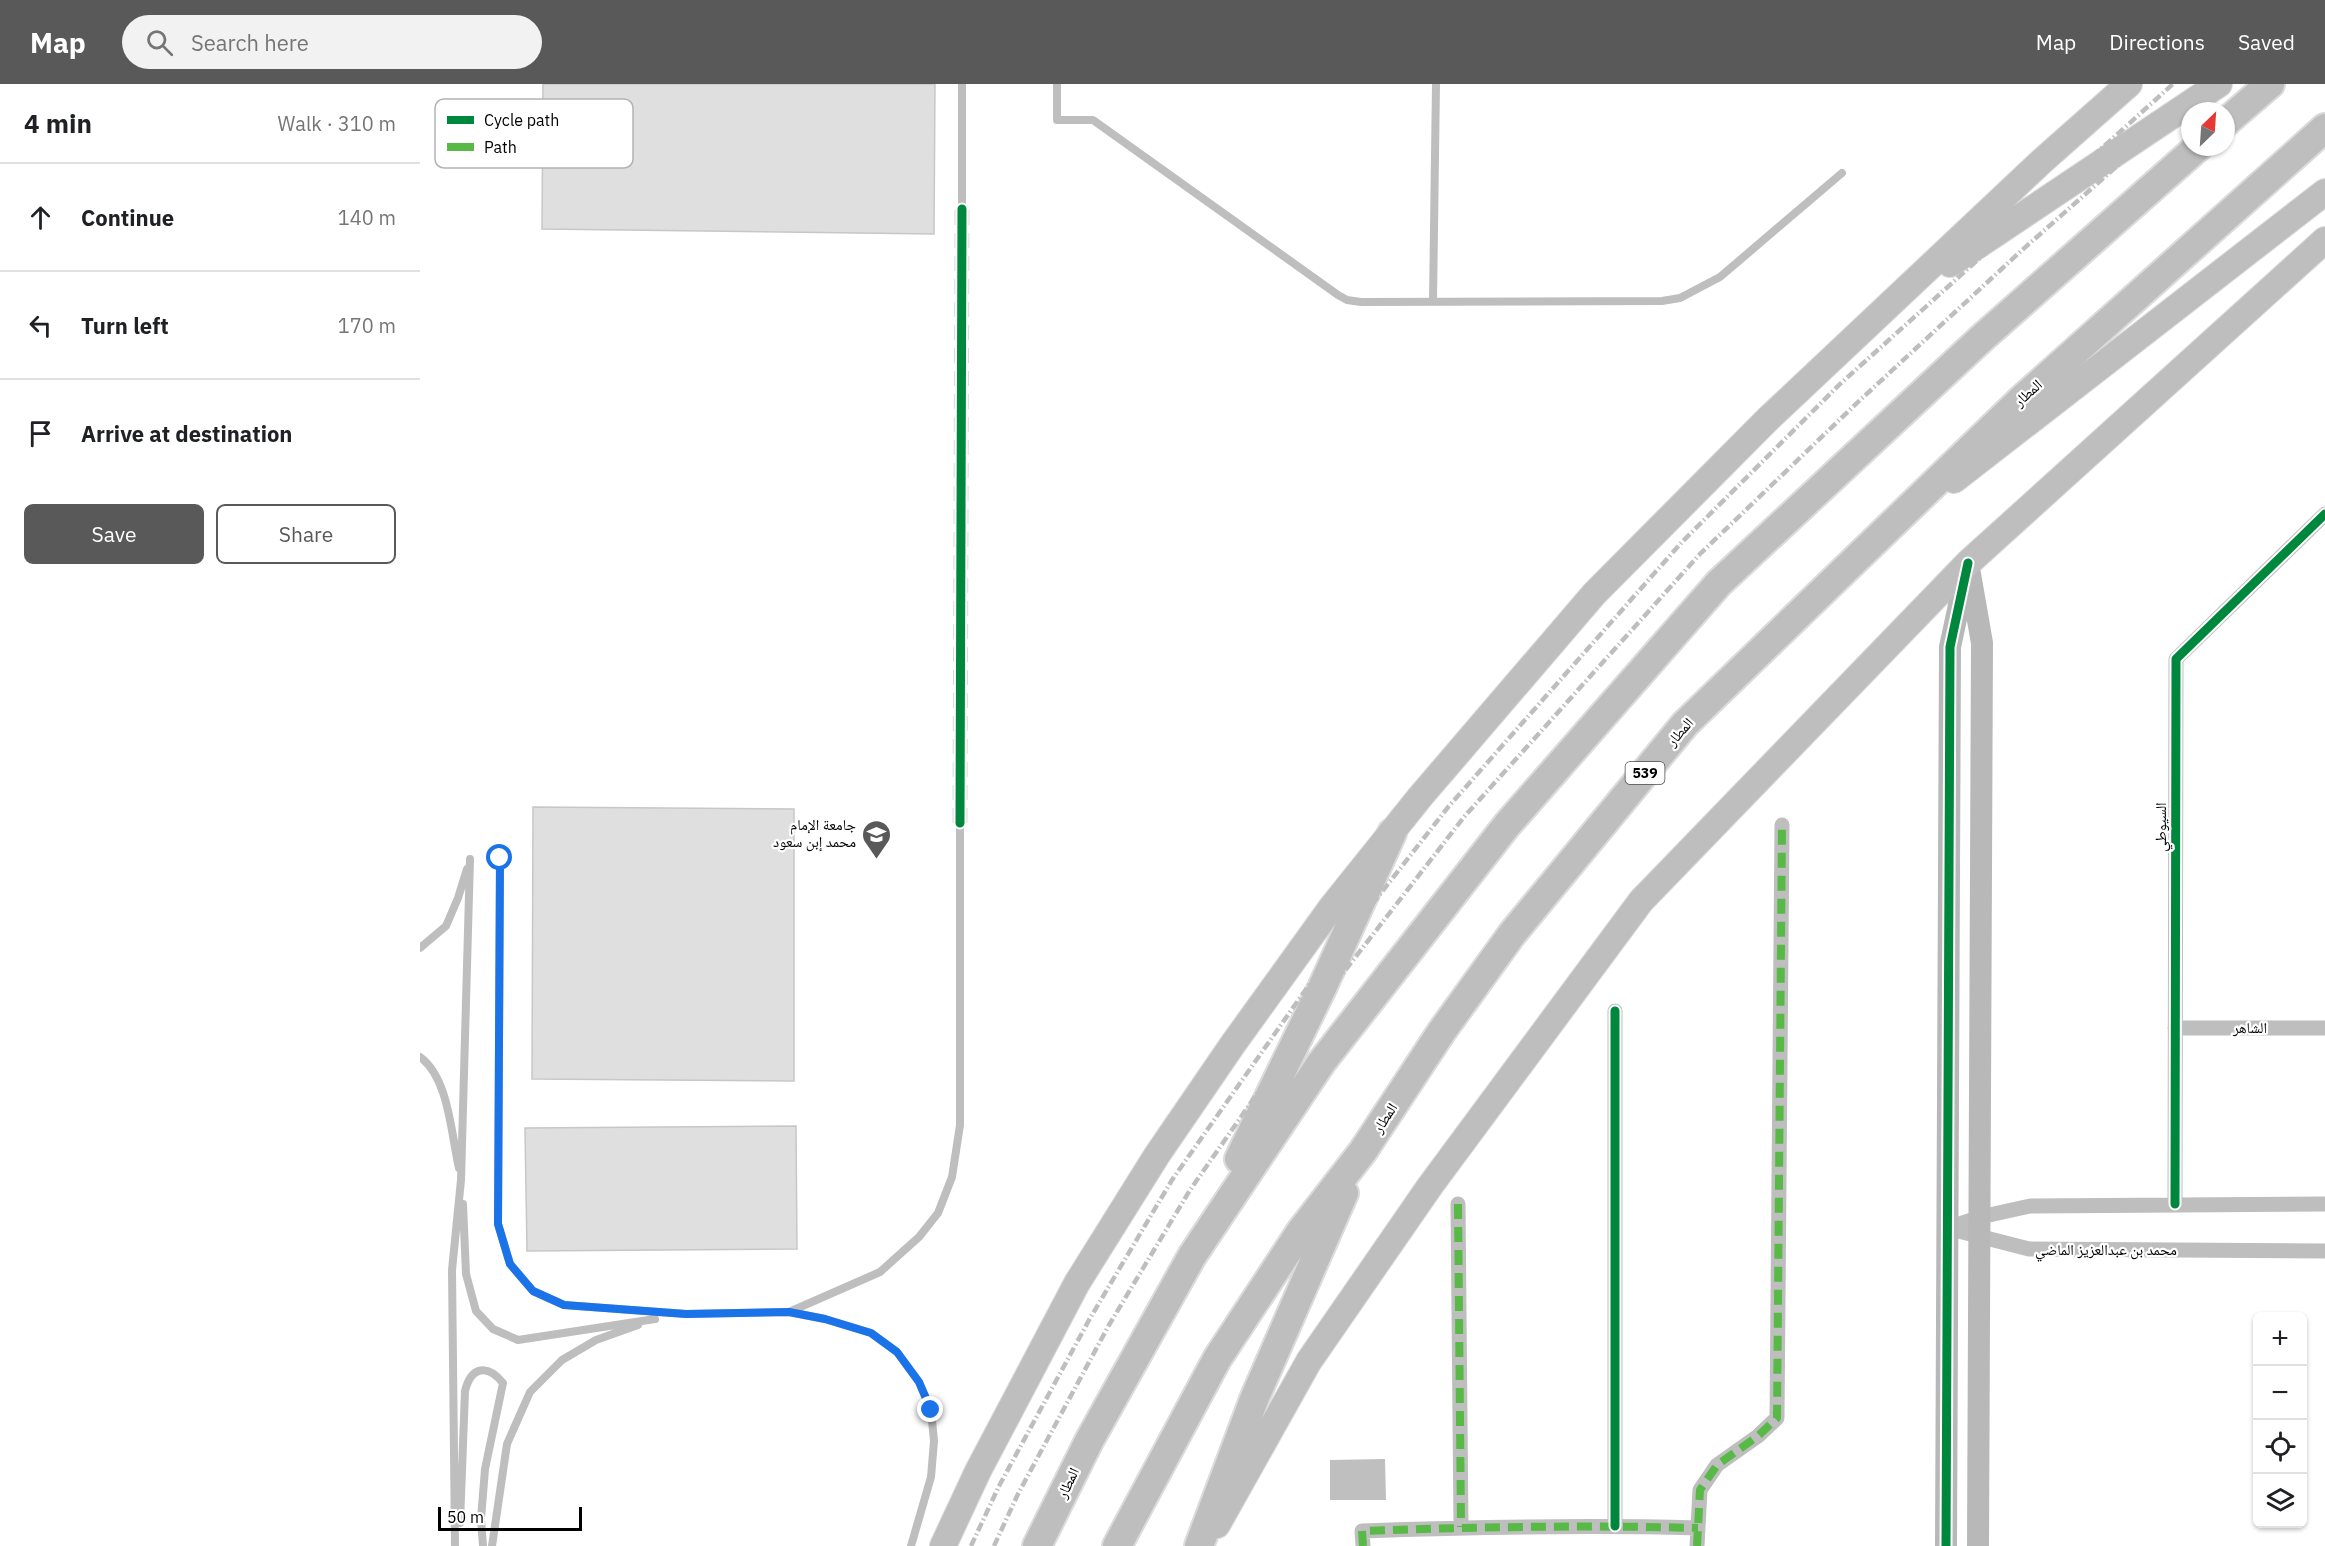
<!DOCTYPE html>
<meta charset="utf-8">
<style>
:root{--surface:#fff;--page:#f2f2f2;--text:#202124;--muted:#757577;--line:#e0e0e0;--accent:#595959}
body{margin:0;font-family:"IBM Plex Sans","Noto Naskh Arabic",sans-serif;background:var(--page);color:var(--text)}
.controls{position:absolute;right:18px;bottom:18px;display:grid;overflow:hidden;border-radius:9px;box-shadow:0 2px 4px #0004}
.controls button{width:54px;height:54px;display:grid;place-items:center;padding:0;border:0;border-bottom:2px solid var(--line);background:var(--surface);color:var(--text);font:30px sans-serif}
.compass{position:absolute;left:1761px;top:18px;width:54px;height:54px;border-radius:50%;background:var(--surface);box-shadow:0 2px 4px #0004;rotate:25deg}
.scale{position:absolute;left:18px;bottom:15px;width:144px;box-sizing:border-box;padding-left:6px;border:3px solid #000;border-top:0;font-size:16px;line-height:21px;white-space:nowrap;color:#000;-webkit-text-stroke:4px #fff;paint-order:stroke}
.stop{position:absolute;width:18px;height:18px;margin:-14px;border:4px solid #1a73e8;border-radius:50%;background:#fff}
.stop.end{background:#1a73e8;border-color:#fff;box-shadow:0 2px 6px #0008}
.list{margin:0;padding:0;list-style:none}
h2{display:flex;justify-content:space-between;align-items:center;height:78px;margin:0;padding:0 24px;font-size:26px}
h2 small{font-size:20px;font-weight:400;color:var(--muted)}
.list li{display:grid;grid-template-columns:39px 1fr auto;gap:18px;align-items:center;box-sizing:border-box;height:108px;padding:0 24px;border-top:2px solid var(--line)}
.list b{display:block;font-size:22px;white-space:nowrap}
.list em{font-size:20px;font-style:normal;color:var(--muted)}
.actions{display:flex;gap:12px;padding:18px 24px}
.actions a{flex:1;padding:14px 0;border:2px solid var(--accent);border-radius:9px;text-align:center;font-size:21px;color:var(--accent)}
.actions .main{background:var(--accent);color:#fff}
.icon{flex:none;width:33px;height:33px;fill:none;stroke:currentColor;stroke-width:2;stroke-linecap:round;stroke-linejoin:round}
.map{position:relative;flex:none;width:1905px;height:1462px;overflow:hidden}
header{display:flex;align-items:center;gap:36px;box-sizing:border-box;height:84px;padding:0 30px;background:var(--accent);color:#fff}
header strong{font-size:28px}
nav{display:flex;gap:33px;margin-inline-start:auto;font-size:21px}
.search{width:420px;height:54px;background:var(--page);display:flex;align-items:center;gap:15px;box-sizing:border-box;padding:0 21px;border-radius:33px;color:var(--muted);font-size:22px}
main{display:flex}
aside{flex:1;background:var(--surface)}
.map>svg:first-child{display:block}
.water{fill:#bfbfbf}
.building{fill:#dfdfdf;stroke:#c7c7c7;stroke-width:1.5}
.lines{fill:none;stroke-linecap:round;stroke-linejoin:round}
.street-tunnel{stroke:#d9d9d9;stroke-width:15;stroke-dasharray:15 8;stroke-linecap:butt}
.primary-casing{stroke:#dbdbdb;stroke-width:28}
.highway-casing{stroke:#dbdbdb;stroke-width:32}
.lane{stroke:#bebebe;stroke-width:8}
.street{stroke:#bebebe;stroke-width:15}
.secondary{stroke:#b8b8b8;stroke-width:22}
.primary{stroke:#bebebe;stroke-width:26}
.highway{stroke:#bebebe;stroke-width:28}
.rail{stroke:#bebebe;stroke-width:4.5;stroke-dasharray:9 3 1.5 3;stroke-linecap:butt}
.quiet{stroke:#58b947;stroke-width:8;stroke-dasharray:15 8;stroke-linecap:butt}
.cycleway-casing{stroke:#fff;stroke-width:13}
.cycleway{stroke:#00873e;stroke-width:9}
.route{stroke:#1a73e8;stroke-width:8}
.labels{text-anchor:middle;stroke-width:4.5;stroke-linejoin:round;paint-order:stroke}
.shield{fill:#fff;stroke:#4c4c4c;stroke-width:1.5}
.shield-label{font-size:14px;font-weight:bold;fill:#000}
.street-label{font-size:15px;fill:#000;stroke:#fff}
.poi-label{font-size:15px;fill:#000;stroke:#fff;text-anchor:end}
.key{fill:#fff;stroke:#b2b2b2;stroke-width:1.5}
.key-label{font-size:16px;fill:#000}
</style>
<header>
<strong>Map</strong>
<div class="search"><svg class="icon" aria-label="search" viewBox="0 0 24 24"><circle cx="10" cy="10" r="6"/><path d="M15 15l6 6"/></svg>Search here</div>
<nav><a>Map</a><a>Directions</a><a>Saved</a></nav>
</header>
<main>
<aside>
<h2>4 min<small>Walk · 310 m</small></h2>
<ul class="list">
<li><svg class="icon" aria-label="ahead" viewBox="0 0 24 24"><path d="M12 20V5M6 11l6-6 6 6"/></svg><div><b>Continue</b></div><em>140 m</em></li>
<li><svg class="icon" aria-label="left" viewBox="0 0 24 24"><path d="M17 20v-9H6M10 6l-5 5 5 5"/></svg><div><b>Turn left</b></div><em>170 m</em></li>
<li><svg class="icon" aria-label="arrive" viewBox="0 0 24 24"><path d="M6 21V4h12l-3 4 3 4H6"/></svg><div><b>Arrive at destination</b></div></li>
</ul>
<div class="actions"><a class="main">Save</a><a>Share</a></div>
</aside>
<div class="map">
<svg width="1905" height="1462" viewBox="0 0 1905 1462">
<rect width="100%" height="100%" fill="#fff"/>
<path class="water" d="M965,1375l1,41h-56v-40z"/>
<path class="building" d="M123,0h392l-1,150 -392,-5z
M113,723l261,2v272l-262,-2z
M376,1042l1,123 -270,2 -2,-123z"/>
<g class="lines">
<path class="street-tunnel" d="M540,739l2,-614"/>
<defs>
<path id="primary" d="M1530,180l269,-180
M1534,396l371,-288
M797,1441l92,-164 121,-175 211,-285 327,-338 357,-323
M523,1462l35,-75 99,-188 80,-128 76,-111 98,-136 89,-111 174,-203 173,-174 275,-259 87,-77"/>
<path id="highway" d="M1806,38l44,-38
M819,1075l83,-171 70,-155
M617,1462l52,-105 103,-185 129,-193 186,-238 212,-242 263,-245 216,-191
M697,1462l100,-187 84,-128 62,-80 79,-120 70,-97 173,-210 336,-324 304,-272
M779,1462l56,-149 89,-204"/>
</defs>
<use href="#primary" class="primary-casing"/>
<use href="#highway" class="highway-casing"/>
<path class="lane" d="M637,0v36h36l245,175 9,5 14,2 301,-1 18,-3 40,-21 122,-104
M542,125v-125
M1013,218l3,-218
M80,774l-2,366 12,40 23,27 31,14 122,9 103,-2 36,7 46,14 26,19 22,30 12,28 3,31 -3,36 -20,69
M0,864l26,-22 12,-28 9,-29
M0,973c29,21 31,77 39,111
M43,1120l3,70 10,37 17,18 25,11 137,-21
M369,1228l91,-40 39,-35 19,-24 14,-36 8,-52v-302
M40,1439l5,-132c6,-24 22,-28 38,-8l-18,86 -4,50 2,27
M35,1462l-3,-276 9,-90 9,-321
M72,1462l15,-102 23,-52 32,-32 34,-20 42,-15"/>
<path class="street" d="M1195,927v515
M1755,944h150
M1038,1120l3,323
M1755,1120l1,-545 149,-145
M1527,1144l33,-11 50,-11 295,-2
M1527,1144l82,21 296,2
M943,1462l-1,-15c112,-4 224,-6 336,-3
M1277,1462l3,-56 17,-25 41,-29 19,-18 5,-593"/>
<path class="secondary" d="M1550,490l12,69 -4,903
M1526,1462l4,-899 18,-84"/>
<use href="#primary" class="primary"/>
<use href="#highway" class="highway"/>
<path class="rail" d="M551,1462l28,-60 90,-166 83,-140 137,-195 140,-179 233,-264 158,-158 333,-300
M574,1462l24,-52 91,-169 81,-135 136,-195 138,-178 236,-263 158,-152 163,-151 189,-167"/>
<path class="quiet" d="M1038,1120l3,323
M943,1462l-1,-15c112,-4 224,-6 336,-3
M1277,1462l3,-56 17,-25 41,-29 19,-18 5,-593"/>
<defs>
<path id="cycleway" d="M540,739l2,-614
M1195,927v515
M1755,1120l1,-545 149,-145
M1526,1462l4,-899 18,-84"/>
</defs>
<use href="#cycleway" class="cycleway-casing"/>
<use href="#cycleway" class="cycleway"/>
</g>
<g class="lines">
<path class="route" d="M80,774l-2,366 12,40 23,27 31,14 122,9 103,-2 36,7 46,14 26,19 22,30 12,28"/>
</g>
<defs>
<symbol id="university-pin" viewBox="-11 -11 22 30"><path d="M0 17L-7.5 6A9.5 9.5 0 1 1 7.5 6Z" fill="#595959" stroke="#fff"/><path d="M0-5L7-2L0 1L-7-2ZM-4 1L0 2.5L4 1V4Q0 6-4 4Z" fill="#fff"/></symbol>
</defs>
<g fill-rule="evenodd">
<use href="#university-pin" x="440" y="734" width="33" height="45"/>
</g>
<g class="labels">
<rect class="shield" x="1205.5" y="678" width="39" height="22" rx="4.5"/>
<g class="shield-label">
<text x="1225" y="694">539</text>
</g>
<g class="street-label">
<text transform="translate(1608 309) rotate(-42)" y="5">المطار</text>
<text transform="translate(1260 648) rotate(-49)" y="5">المطار</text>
<text transform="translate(1741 743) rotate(-90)" y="5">السيوطي</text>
<text x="1830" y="949">الشاهر</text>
<text transform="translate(965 1034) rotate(-57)" y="5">المطار</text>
<text x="1686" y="1171">محمد بن عبدالعزيز الماضي</text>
<text transform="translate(648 1399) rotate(-64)" y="5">المطار</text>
</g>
<g class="poi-label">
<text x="436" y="746">جامعة الإمام<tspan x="436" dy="17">محمد إبن سعود</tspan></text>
</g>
</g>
<rect x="15" y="15" width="198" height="69" rx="9" class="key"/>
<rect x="27" y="32" width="27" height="8" fill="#00873e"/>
<rect x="27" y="59" width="27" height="8" fill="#58b947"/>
<g class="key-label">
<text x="64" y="42">Cycle path</text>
<text x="64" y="69">Path</text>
</g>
</svg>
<div class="controls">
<button>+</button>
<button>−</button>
<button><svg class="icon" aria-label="locate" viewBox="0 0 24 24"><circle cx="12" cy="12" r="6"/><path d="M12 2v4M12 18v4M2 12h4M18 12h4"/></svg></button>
<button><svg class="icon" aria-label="layers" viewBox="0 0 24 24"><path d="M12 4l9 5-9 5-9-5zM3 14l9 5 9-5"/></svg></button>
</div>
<svg class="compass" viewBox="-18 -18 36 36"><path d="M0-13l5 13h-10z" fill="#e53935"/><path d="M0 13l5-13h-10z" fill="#757577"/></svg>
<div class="scale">50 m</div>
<div class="stop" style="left:80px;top:774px"></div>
<div class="stop end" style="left:511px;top:1326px"></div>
</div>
</main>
